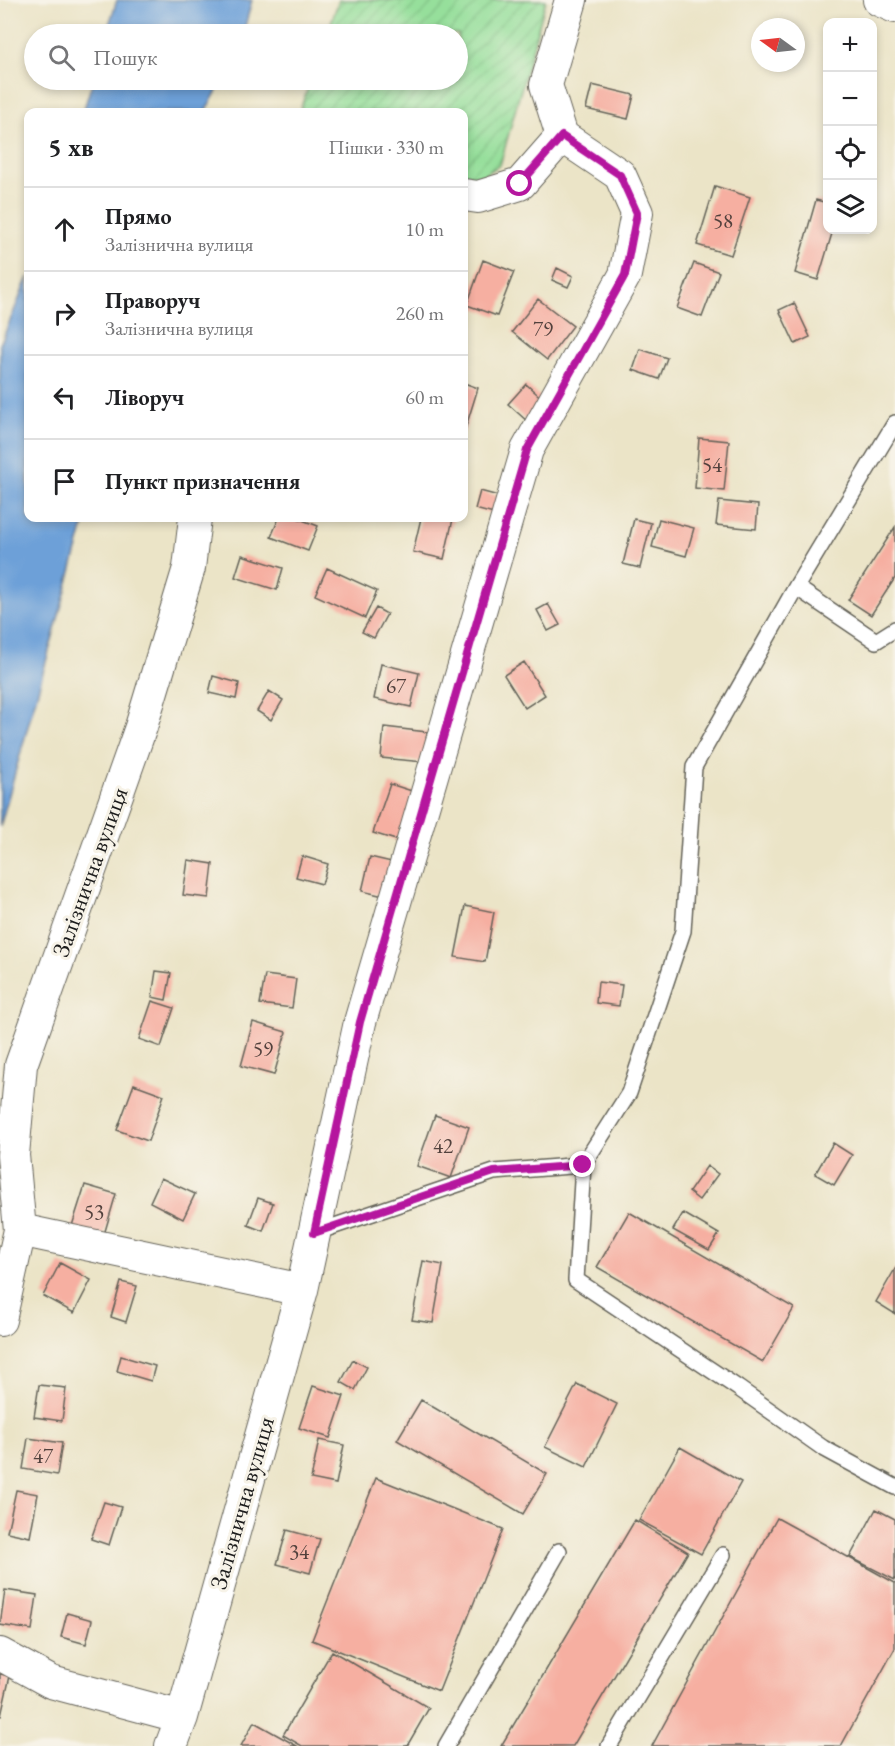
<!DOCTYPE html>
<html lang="uk">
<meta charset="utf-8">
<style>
:root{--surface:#fff;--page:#f6f6f6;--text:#202124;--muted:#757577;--line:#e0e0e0}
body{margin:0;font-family:"EB Garamond",serif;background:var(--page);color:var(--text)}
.controls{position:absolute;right:18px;top:18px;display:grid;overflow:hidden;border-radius:12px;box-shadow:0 3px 9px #0003}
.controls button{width:54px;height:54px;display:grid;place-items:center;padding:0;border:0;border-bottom:2px solid var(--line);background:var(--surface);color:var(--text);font:30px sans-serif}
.compass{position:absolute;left:751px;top:18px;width:54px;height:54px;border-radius:50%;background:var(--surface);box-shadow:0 3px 9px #0003;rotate:285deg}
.stop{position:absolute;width:18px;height:18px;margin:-14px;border:4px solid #b5179e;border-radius:50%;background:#fff}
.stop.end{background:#b5179e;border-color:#fff;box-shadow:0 2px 6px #0008}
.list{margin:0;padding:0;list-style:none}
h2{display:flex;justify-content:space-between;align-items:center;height:78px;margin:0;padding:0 24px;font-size:26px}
h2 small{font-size:20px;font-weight:400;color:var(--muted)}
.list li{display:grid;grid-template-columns:39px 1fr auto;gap:18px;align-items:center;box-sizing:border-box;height:84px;padding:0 24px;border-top:2px solid var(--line)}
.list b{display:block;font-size:22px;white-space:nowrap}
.list p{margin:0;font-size:20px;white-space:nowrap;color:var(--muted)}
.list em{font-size:20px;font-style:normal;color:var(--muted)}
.icon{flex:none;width:33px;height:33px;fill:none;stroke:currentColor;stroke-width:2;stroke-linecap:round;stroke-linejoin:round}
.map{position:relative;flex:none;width:895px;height:1746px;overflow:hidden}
.search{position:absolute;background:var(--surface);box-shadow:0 3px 9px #0003;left:24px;top:24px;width:444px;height:66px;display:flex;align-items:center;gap:15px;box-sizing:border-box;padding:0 21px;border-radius:33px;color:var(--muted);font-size:22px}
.panel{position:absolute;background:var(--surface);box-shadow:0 3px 9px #0003;left:24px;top:108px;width:444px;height:414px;border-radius:12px}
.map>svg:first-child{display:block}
.garden{fill:url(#garden-furrows);stroke:#597e5c;stroke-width:1.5}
.water{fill:#6da0d8;stroke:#445e7a;stroke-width:1.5}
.building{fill:#f6afa1}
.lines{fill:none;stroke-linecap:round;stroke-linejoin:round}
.service-casing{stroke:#646258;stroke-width:18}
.minor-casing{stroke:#646258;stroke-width:34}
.service{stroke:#fff;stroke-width:15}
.minor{stroke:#fff;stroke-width:32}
.route{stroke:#b5179e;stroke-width:8}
.labels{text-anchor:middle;stroke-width:6;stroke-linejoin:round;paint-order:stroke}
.number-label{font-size:21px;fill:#52413d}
.street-label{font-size:24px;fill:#1c1c1c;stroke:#f7f3e8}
</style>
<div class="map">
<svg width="895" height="1746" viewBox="0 0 895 1746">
<defs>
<pattern id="garden-furrows" width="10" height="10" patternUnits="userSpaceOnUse" patternTransform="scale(1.5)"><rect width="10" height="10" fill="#96df9b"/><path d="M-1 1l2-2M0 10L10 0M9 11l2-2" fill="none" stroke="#81bf85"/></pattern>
</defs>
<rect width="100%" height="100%" fill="#f7f3e8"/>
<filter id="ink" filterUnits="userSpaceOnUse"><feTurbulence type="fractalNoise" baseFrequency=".0167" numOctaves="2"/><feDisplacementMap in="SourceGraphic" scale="12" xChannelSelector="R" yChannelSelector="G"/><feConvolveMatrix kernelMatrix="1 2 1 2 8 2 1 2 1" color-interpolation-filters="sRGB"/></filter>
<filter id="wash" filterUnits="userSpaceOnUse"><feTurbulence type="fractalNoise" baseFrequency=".008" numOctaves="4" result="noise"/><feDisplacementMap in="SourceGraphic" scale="24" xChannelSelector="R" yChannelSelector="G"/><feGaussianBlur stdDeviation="1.35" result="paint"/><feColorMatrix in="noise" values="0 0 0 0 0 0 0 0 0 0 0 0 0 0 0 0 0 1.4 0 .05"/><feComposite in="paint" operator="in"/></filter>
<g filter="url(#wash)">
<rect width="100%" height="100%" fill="#ebe4c7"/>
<path class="garden" d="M339,0h207l-46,165 -19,12 -17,-3v-62h-165l12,-32h147v-46h-131z"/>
<path class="water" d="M117,0h135l-9,34h-137z
M93,80h130l-18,32h-122z
M28,277v241h58l-86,309v-482z"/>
<g id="blocks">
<path class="building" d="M592,85l42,10 -6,24 -42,-10z
M715,186l35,11 -19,58 -34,-10z
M816,200l12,3v27h5l-15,50 -23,-7z
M483,260l31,12 -17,44 -30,-11z
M694,263l25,9 -17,45 -25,-9z
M557,268l16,8 -5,11 -16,-7z
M538,299l35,27 -26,34 -35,-28z
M794,303l16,34 -15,7 -16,-34z
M640,349l27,9 -8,21 -26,-9z
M464,383l14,5 -14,45z
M526,384l20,18 -18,20 -20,-18z
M699,438l30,3 -5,50 -29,-3z
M480,491l44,12 -4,18 -45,-12z
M719,501l39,4 -2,24 -40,-4z
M279,518h18l21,8 -10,25 -37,-14z
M421,518l32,1 -9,40 -31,-7z
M634,519l17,4 -11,45 -17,-4z
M659,519l35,9 -8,28 -34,-9z
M895,527v51l-24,37 -23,-15z
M242,555l41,13 -6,22 -42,-13z
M327,568l50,23 -12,27 -50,-23z
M548,604l12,21 -12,6 -11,-21z
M376,608l11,6 -13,24 -12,-6z
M524,662l21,33 -20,13 -21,-33z
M381,664l38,9 -8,34 -37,-8z
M213,676l26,7 -3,16 -27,-6z
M269,691l14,9 -12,20 -14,-9z
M384,727l43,5 -3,30 -43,-4z
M390,784l25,8 -16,49 -26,-8z
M302,856l26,8 -6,20 -26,-7z
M370,857l26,6 -8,34 -26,-6z
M188,860l25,4 -4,34 -26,-3z
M465,906l29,6 -9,50 -30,-5z
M156,971l15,2 -5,27 -14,-3z
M265,975l31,4 -4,29 -32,-4z
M598,982l24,3 -3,21 -23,-3z
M152,1001l22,7 -13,39 -22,-8z
M253,1022l33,10 -12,43 -33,-9z
M134,1084l30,11 -16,46 -31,-11z
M435,1115l34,12 -18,51 -34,-12z
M833,1143l19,12 -18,30 -19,-11z
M707,1166l11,8 -19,26 -10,-8z
M161,1178l34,16 -12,25 -33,-17z
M85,1185l31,9 -13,44 -32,-9z
M258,1198l15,5 -10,28 -15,-6z
M629,1212l165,96 -31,54 -166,-95z
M683,1213l36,21 -10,16 -36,-20z
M423,1261l20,4 -10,58 -21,-3z
M60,1263l31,17 -17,33 -31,-17z
M895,1269v45l-19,-12z
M121,1282l16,4 -11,36 -15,-5z
M121,1356l34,10 -4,15 -34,-10z
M353,1360l14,7 -12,23 -14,-8z
M577,1384l40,20 -31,63 -41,-20z
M39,1385l27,3 -4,33 -28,-4z
M313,1386l31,10 -14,42 -31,-10z
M421,1400l126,74 -24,40 -126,-74z
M28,1438l34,5 -5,32 -34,-6z
M319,1440l25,5 -8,39 -25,-5z
M680,1447l61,35 -40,72 -62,-34z
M376,1478l127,51 -64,162 -127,-51z
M16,1490l22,4 -8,43 -23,-5z
M104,1502l17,5 -12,38 -18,-6z
M876,1509l19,10v61l-45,-23z
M777,1518l118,65v65l-54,98h-189z
M635,1520l53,32 -115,194h-72z
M287,1530l33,9 -10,34 -33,-9z
M5,1590l32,5 -5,35 -32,-5z
M67,1613l25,7 -6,24 -25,-7z
M332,1651l97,57 -22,38h-105l-19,-11z
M0,1674l10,2 -9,40h-1z
M254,1722l43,24h-56z"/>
</g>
</g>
<g filter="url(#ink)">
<use href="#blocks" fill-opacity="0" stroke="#646258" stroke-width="1.5"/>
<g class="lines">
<defs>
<path id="service" d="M796,587l80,54 19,-12
M583,1165l-7,115 162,108 85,60 72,39
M314,1233l180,-61 89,-7 46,-72 54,-162 11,-164 102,-180 99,-164
M446,1746l113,-195
M609,1746l114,-191"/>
<path id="minor" d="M879,0l16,7
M464,195l14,2 42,-13 42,-48
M20,1230l282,60
M0,1320l20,-90 -7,-75 8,-90 120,-338 48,-159 6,-50
M0,1654l51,28 131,35
M171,1746l11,-29 120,-427 58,-268 167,-572 98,-175 12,-62 -17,-38 -58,-39 -16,-51 25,-85"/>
</defs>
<use href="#service" class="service-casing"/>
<use href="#minor" class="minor-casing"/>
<use href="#service" class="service"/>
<use href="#minor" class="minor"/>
</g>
</g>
<g class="lines" filter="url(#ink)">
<path class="route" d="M520,184l42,-48 58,39 17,38 -12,62 -98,175 -167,572 -46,211 180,-61 89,-7"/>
</g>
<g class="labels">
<g class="number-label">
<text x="723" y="228">58</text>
<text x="543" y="336">79</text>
<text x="712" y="472">54</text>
<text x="396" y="693">67</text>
<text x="263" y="1056">59</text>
<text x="443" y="1153">42</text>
<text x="94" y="1219">53</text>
<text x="43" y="1463">47</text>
<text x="299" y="1559">34</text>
</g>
<g class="street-label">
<text transform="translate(90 872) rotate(-70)" y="8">Залізнична вулиця</text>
<text transform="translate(242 1503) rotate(-74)" y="8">Залізнична вулиця</text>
</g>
</g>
</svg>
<div class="controls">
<button>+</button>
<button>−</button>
<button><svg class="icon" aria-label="locate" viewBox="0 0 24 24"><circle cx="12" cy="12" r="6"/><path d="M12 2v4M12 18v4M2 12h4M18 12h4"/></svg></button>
<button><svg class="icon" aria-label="layers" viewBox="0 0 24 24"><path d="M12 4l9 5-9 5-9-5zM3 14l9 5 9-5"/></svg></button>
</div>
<svg class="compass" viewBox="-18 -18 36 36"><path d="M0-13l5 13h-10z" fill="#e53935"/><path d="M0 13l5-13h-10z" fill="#757577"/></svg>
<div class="stop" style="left:520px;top:184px"></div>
<div class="stop end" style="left:583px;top:1165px"></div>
<div class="search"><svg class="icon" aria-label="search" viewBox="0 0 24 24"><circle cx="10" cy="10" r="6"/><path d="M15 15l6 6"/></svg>Пошук</div>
<section class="panel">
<h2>5 хв<small>Пішки · 330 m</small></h2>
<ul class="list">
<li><svg class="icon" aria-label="ahead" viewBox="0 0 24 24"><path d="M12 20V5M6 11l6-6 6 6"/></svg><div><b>Прямо</b><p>Залізнична вулиця</p></div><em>10 m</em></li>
<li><svg class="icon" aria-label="right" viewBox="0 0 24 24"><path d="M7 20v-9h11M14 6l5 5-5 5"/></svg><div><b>Праворуч</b><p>Залізнична вулиця</p></div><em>260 m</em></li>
<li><svg class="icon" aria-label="left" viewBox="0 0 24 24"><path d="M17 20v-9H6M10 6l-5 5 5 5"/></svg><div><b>Ліворуч</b></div><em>60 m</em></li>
<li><svg class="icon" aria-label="arrive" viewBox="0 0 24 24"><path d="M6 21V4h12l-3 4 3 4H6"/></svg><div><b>Пункт призначення</b></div></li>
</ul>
</section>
</div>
